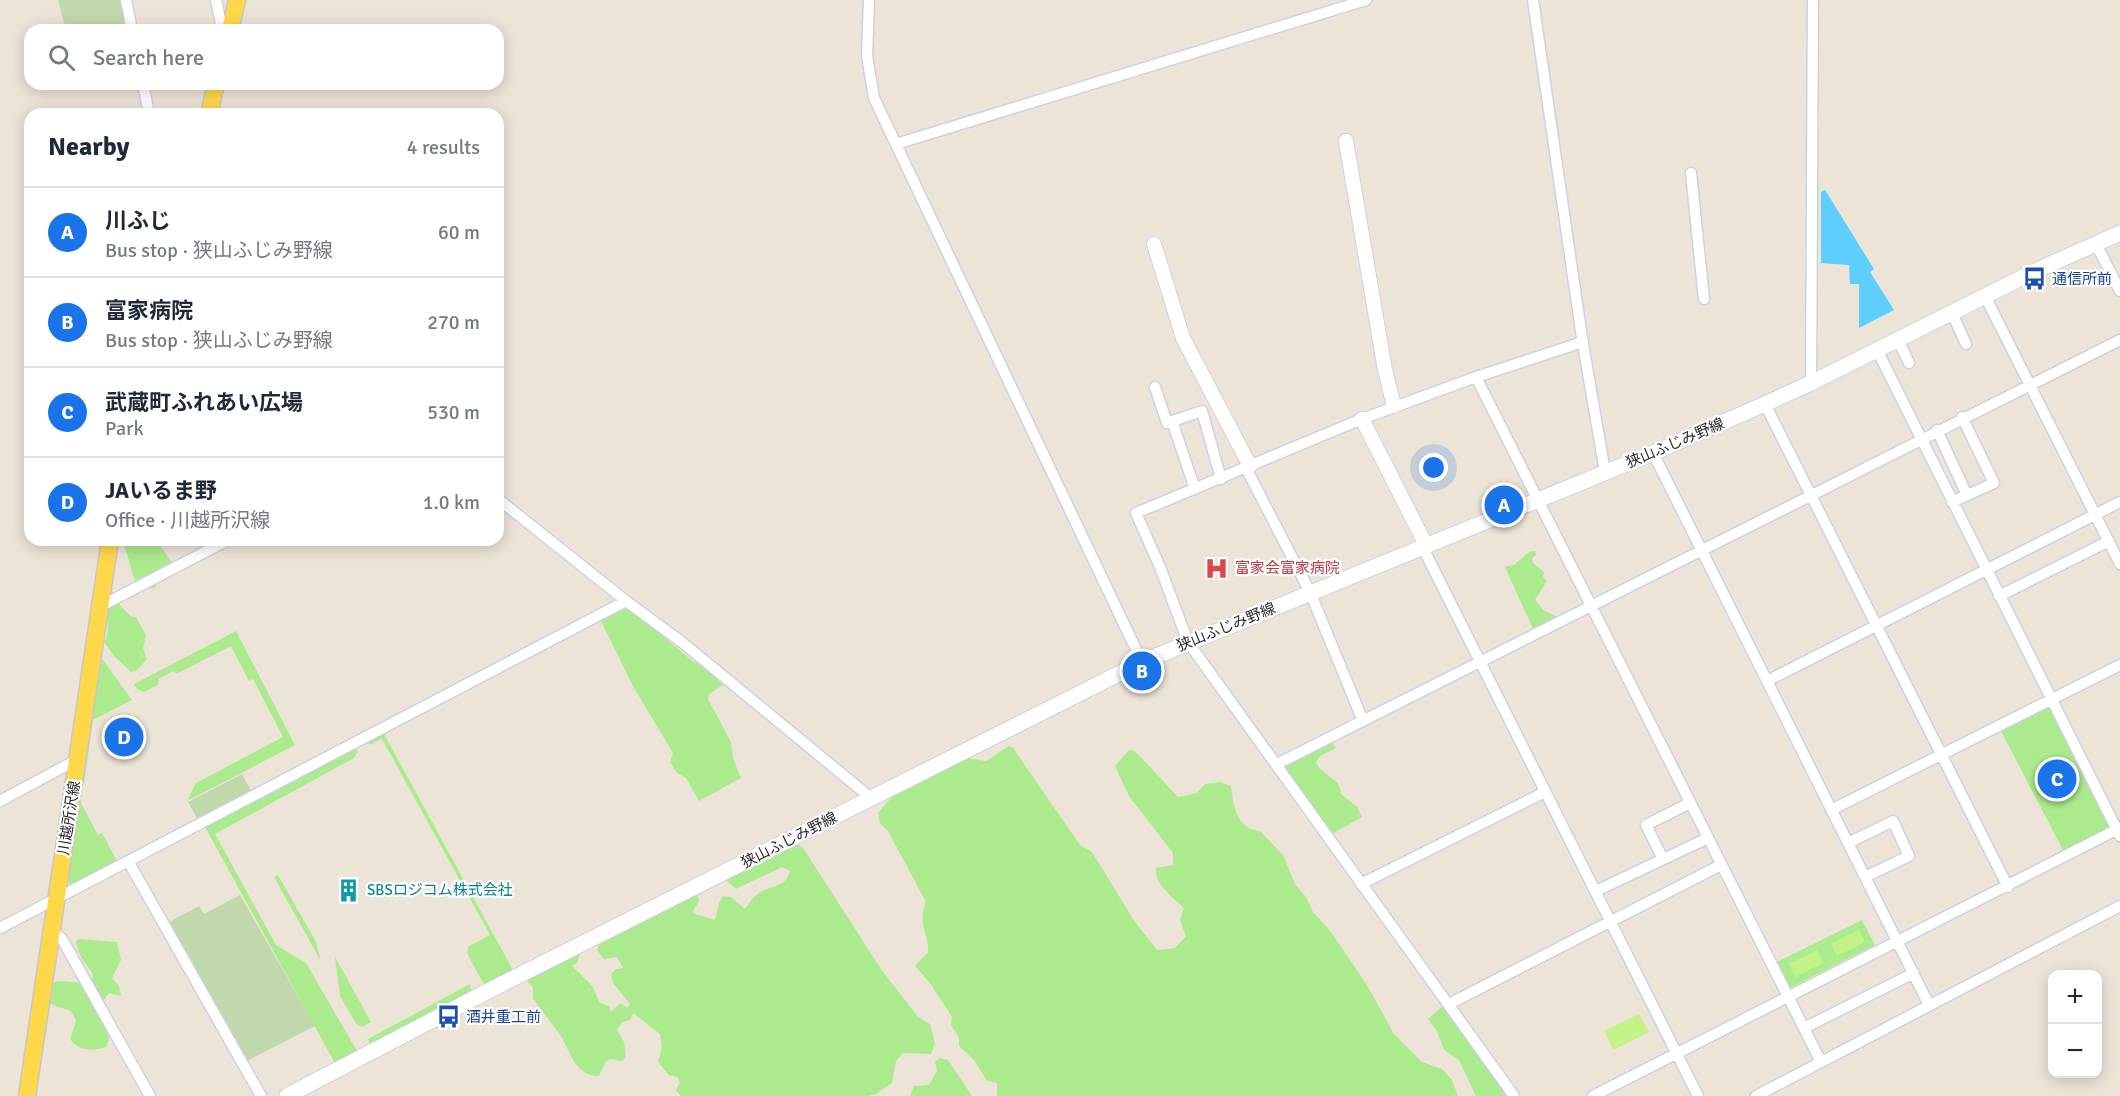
<!DOCTYPE html>
<meta charset="utf-8">
<style>
:root{--surface:#fff;--page:#f2f2f3;--text:#1f2937;--muted:#747a83;--line:#e0e1e3;--accent:#1a73e8}
body{margin:0;font-family:Signika,"Noto Sans JP",sans-serif;background:var(--page);color:var(--text)}
.controls{position:absolute;right:18px;bottom:18px;display:grid;overflow:hidden;border-radius:12px;box-shadow:0 3px 15px #0003}
.controls button{width:54px;height:54px;display:grid;place-items:center;padding:0;border:0;border-bottom:2px solid var(--line);background:var(--surface);color:var(--text);font:30px sans-serif}
.you{position:absolute;left:1434px;top:468px;width:21px;height:21px;margin:-15px;border:4px solid #fff;border-radius:50%;background:#1a73e8;box-shadow:0 0 0 9px #1a73e833}
.badge{display:grid;place-items:center;width:39px;height:39px;border-radius:50%;background:var(--accent);color:#fff;font-size:20px;font-weight:700}
.pin{position:absolute;translate:-50% -50%;border:3px solid #fff;box-shadow:0 2px 6px #0006}
.list{margin:0;padding:0;list-style:none}
h2{display:flex;justify-content:space-between;align-items:center;height:78px;margin:0;padding:0 24px;font-size:26px}
h2 small{font-size:20px;font-weight:400;color:var(--muted)}
.list li{display:grid;grid-template-columns:39px 1fr auto;gap:18px;align-items:center;box-sizing:border-box;height:90px;padding:0 24px;border-top:2px solid var(--line)}
.list b{display:block;font-size:22px;white-space:nowrap}
.list p{margin:0;font-size:20px;white-space:nowrap;color:var(--muted)}
.list em{font-size:20px;font-style:normal;color:var(--muted)}
.icon{flex:none;width:33px;height:33px;fill:none;stroke:currentColor;stroke-width:2;stroke-linecap:round;stroke-linejoin:round}
.map{position:relative;flex:none;width:2120px;height:1096px;overflow:hidden}
.search{position:absolute;background:var(--surface);box-shadow:0 3px 15px #0003;left:24px;top:24px;width:480px;height:66px;display:flex;align-items:center;gap:15px;box-sizing:border-box;padding:0 21px;border-radius:18px;color:var(--muted);font-size:22px}
.panel{position:absolute;background:var(--surface);box-shadow:0 3px 15px #0003;left:24px;top:108px;width:480px;height:438px;border-radius:18px}
.map>svg:first-child{display:block}
.green{fill:#abea8d}
.cemetery{fill:#c1d8ad}
.pitch{fill:#c3f388}
.water{fill:#5ecefc}
.lines{fill:none;stroke-linecap:round;stroke-linejoin:round}
.minor-casing{stroke:#cdd1e3;stroke-width:13}
.tertiary-casing{stroke:#cdd1e3;stroke-width:16}
.secondary-casing{stroke:#cdd1e3;stroke-width:17}
.primary-casing{stroke:#c7c7c7;stroke-width:19}
.minor{stroke:#fff;stroke-width:10}
.tertiary{stroke:#fff;stroke-width:14}
.secondary{stroke:#fff;stroke-width:15}
.primary{stroke:#ffd84a;stroke-width:16}
.labels{text-anchor:middle;stroke-width:4.5;stroke-linejoin:round;paint-order:stroke}
.transit-label{font-size:15px;fill:#164399;stroke:#fff;text-anchor:start}
.street-label{font-size:15px;fill:#282828;stroke:#fff}
.health-label{font-size:15px;fill:#be3a42;stroke:#fff;text-anchor:start}
.culture-label{font-size:15px;fill:#0d838f;stroke:#fff;text-anchor:start}
</style>
<div class="map">
<svg width="2120" height="1096" viewBox="0 0 2120 1096">
<rect width="100%" height="100%" fill="#ede4d8"/>
<path class="green" d="M120,540h36l17,24 -14,15 -4,9 -13,1c-14,-13 -10,-33 -22,-49z
M1535,551l1,4 -4,3 1,5 11,9 -1,5 4,4 -12,19 8,10 17,8 -22,12 -5,-1 -28,-62 9,-2 15,-13z
M118,603l12,13 6,1 10,18 -3,13 4,11 -11,12 -5,1 -16,-15 -11,-15c8,-13 0,-24 6,-37z
M625,605l65,54 29,19 4,7 -14,9 -1,5 23,43 2,16 8,20 -42,23 -13,-23 -9,-5 -7,-11 3,-9 -39,-65 -33,-67z
M236,631l59,114 -108,56 9,-18 87,-46 -30,-58 -4,2 -18,-35 -55,28 -2,-3 -16,8 1,5 -15,8 -7,-3 -3,-5z
M100,656l32,44 -39,20 -9,64 -3,-1z
M2052,704l62,124 -49,26 -65,-125z
M383,732l131,240 -30,13 -17,-32 1,-6 22,-12 -108,-196 -12,6 -2,-4z
M1331,741l5,7 -16,8 -4,6c5,14 25,15 25,32l16,13 5,10 -30,17 -48,-65 6,-8 14,-8 5,2z
M355,746l3,6 -4,6 -139,76 61,111 30,18 51,88 -21,14 -131,-238z
M1009,746l4,2 67,97 12,7 43,70 22,28 18,-2 11,-12 -6,-16 4,-12c-10,-10 -31,-25 -28,-40l17,-3v-12l-44,-57 -14,-30 14,-16 6,1 43,46 19,-4 8,-9 15,-2 11,4c2,18 5,43 29,45l23,24 12,29 11,13 7,15 18,20 36,53 27,49 28,28 20,7 10,11 6,16h-461v-13l-10,-2 -13,-21 -15,-14v-8l-8,-13 1,-8 -22,-34 -15,-17 13,-14c1,-22 -11,-25 -2,-50l-38,-71 -8,-8 -2,-10 19,-22 69,-33 20,3z
M81,803l17,32 4,-2 15,28 -46,23 -4,-3 11,-77z
M797,844l6,4 78,121 37,48 12,7 5,19 -4,11 -28,-1 -7,8 -4,22 -16,11 -8,2h-187l-5,-6 4,-8 -3,-5 -8,-2 -11,-13 4,-15 -2,-13 -27,-21 -3,7 -8,2 -5,8 7,12 2,15 -4,4 -11,-2 -5,2 -7,15c-28,0 -29,-32 -44,-48 -8,-10 -14,-19 -22,-29v-11l-6,-7 1,-6 54,-28 -5,16 -5,3 20,20 8,17 9,3 2,6 9,-9 8,5 2,-4 -17,-21 -2,-9 5,-5 7,-1 -6,-11 -13,2 -7,-9 5,-12 95,-46 2,9 -7,12 23,7 4,-17 4,-7 8,1 14,12c4,-6 8,-12 14,-16 12,-8 27,-5 31,-22l-8,-4 -46,22 -9,-8 1,-5z
M278,875l38,67 5,19 -47,-84z
M1862,920l13,25 -85,43 -13,-26z
M80,939l37,3 4,18 -9,18 7,8 2,10 -12,-3 -5,7 7,17 -6,8 4,14 -3,8c-15,4 -26,5 -36,-8l6,-18 -5,-10 -21,-7 3,-21c11,-5 25,3 39,-2l1,-7c-8,-12 -15,-17 -17,-33z
M335,957l36,65 -9,5 -5,-2 -17,-29z
M470,984l2,9 -101,55 -3,-9z
M1443,1006l58,75 3,11 8,4h-36l-17,-36 -15,-10 -7,-19 -9,-12z
M940,1058l8,2 24,36h-62l4,-10 15,-1 8,-14 -2,-9z"/>
<path class="cemetery" d="M58,0h63l6,30h-61z
M242,774l11,20 -54,28 -11,-20z
M240,895l75,131 -70,36 -78,-139 32,-17 5,8z"/>
<path class="pitch" d="M1859,930l6,12 -28,14 -6,-12z
M1817,950l6,13 -28,14 -6,-13z
M1639,1014l10,18 -36,18 -9,-19z"/>
<path class="water" d="M1825,190l49,79 -4,3 24,38 -35,18v-44h-9l-1,-19 -28,-2v-71z"/>
<g class="lines">
<defs>
<path id="minor" d="M126,0l6,30
M216,0l5,24 9,3
M869,0l-2,56 7,42 268,564
M1533,0l49,338 23,134
M143,84l6,30
M896,144l470,-144
M1691,173l13,126
M2096,244l24,47
M1985,296l135,268
M1952,313l14,31
M1898,340l11,23
M1877,350l243,486
M1476,377l107,-35
M1811,383l2,-383
M1155,387l12,36 35,-12 19,68
M1765,404l243,483
M1172,421l23,68
M1937,430l30,65
M1653,453l276,552
M1246,468l64,124 53,129
M498,499l128,102 57,42 188,155
M1952,502l42,-19 -32,-66
M1422,546l276,550
M1999,596l110,-55
M99,607l129,-67
M1767,681l353,-179
M1277,764l843,-424
M0,801l78,-42
M1831,810l289,-145
M1848,843l45,-22 16,35 -44,21
M1663,859l-17,-34 44,-22
M128,861l133,235
M1361,884l184,-92
M1596,891l112,-53
M0,928l626,-327
M51,930l11,9 88,157
M1449,1004l272,-139
M1804,1028l110,-55
M1514,1096l-326,-454 -28,-75 -24,-54 226,-94 114,-42 345,685
M1593,1096l527,-268
M1756,1096l364,-190"/>
<path id="tertiary" d="M1346,141l39,229 9,36
M1154,244l29,94 67,128
M1362,419l64,126"/>
<path id="secondary" d="M287,1096l205,-107 650,-327 511,-209 112,-49 46,-21 224,-112 85,-38"/>
<path id="primary" d="M230,30l7,-30
M209,114l7,-30
M27,1096l83,-556"/>
</defs>
<use href="#minor" class="minor-casing"/>
<use href="#tertiary" class="tertiary-casing"/>
<use href="#secondary" class="secondary-casing"/>
<use href="#primary" class="primary-casing"/>
<use href="#minor" class="minor"/>
<use href="#tertiary" class="tertiary"/>
<use href="#secondary" class="secondary"/>
<use href="#primary" class="primary"/>
</g>
<defs>
<symbol id="bus-bare" viewBox="-9 -9 18 18"><path d="M-5-6H5V4H4V6H2V4H-2V6H-4V4H-5ZM-3.5-4V0h7V-4ZM-3.5 1.2v1.5H-2V1.2ZM2 1.2v1.5H3.5V1.2Z" fill="#1a4fb4" stroke="#fff" stroke-width="2.5" paint-order="stroke"/></symbol>
<symbol id="hospital-bare" viewBox="-9 -9 18 18"><path d="M-5-5h3v3.5h4V-5h3V5h-3V1.5h-4V5h-3Z" fill="#e0444e" stroke="#fff" stroke-width="2.5" paint-order="stroke"/></symbol>
<symbol id="building-bare" viewBox="-9 -9 18 18"><path d="M-4-6H4V6H1V3H-1V6H-4ZM-2.5-4.3h1.7v1.8h-1.7ZM.8-4.3h1.7v1.8H.8ZM-2.5-1h1.7V.8h-1.7ZM.8-1h1.7V.8H.8Z" fill="#0f9aa8" stroke="#fff" stroke-width="2.5" paint-order="stroke"/></symbol>
</defs>
<g fill-rule="evenodd">
<use href="#bus-bare" x="2018" y="262" width="33" height="33"/>
<use href="#hospital-bare" x="1200" y="552" width="33" height="33"/>
<use href="#building-bare" x="332" y="874" width="33" height="33"/>
<use href="#bus-bare" x="432" y="1000" width="33" height="33"/>
</g>
<g class="labels">
<g class="transit-label">
<text x="2052" y="284">通信所前</text>
<text x="466" y="1022">酒井重工前</text>
</g>
<g class="street-label">
<text transform="translate(1675 443) rotate(-23)" y="5">狭山ふじみ野線</text>
<text transform="translate(1226 627) rotate(-22)" y="5">狭山ふじみ野線</text>
<text transform="translate(69 818) rotate(-81)" y="5">川越所沢線</text>
<text transform="translate(789 840) rotate(-27)" y="5">狭山ふじみ野線</text>
</g>
<g class="health-label">
<text x="1235" y="573">富家会富家病院</text>
</g>
<g class="culture-label">
<text x="367" y="895">SBSロジコム株式会社</text>
</g>
</g>
</svg>
<div class="controls">
<button>+</button>
<button>−</button>
</div>
<div class="you"></div>
<div class="pin badge" style="left:1504px;top:505px">A</div>
<div class="pin badge" style="left:1142px;top:671px">B</div>
<div class="pin badge" style="left:2057px;top:779px">C</div>
<div class="pin badge" style="left:124px;top:737px">D</div>
<div class="search"><svg class="icon" aria-label="search" viewBox="0 0 24 24"><circle cx="10" cy="10" r="6"/><path d="M15 15l6 6"/></svg>Search here</div>
<section class="panel">
<h2>Nearby<small>4 results</small></h2>
<ul class="list">
<li><span class="badge">A</span><div><b>川ふじ</b><p>Bus stop · 狭山ふじみ野線</p></div><em>60 m</em></li>
<li><span class="badge">B</span><div><b>富家病院</b><p>Bus stop · 狭山ふじみ野線</p></div><em>270 m</em></li>
<li><span class="badge">C</span><div><b>武蔵町ふれあい広場</b><p>Park</p></div><em>530 m</em></li>
<li><span class="badge">D</span><div><b>JAいるま野</b><p>Office · 川越所沢線</p></div><em>1.0 km</em></li>
</ul>
</section>
</div>
